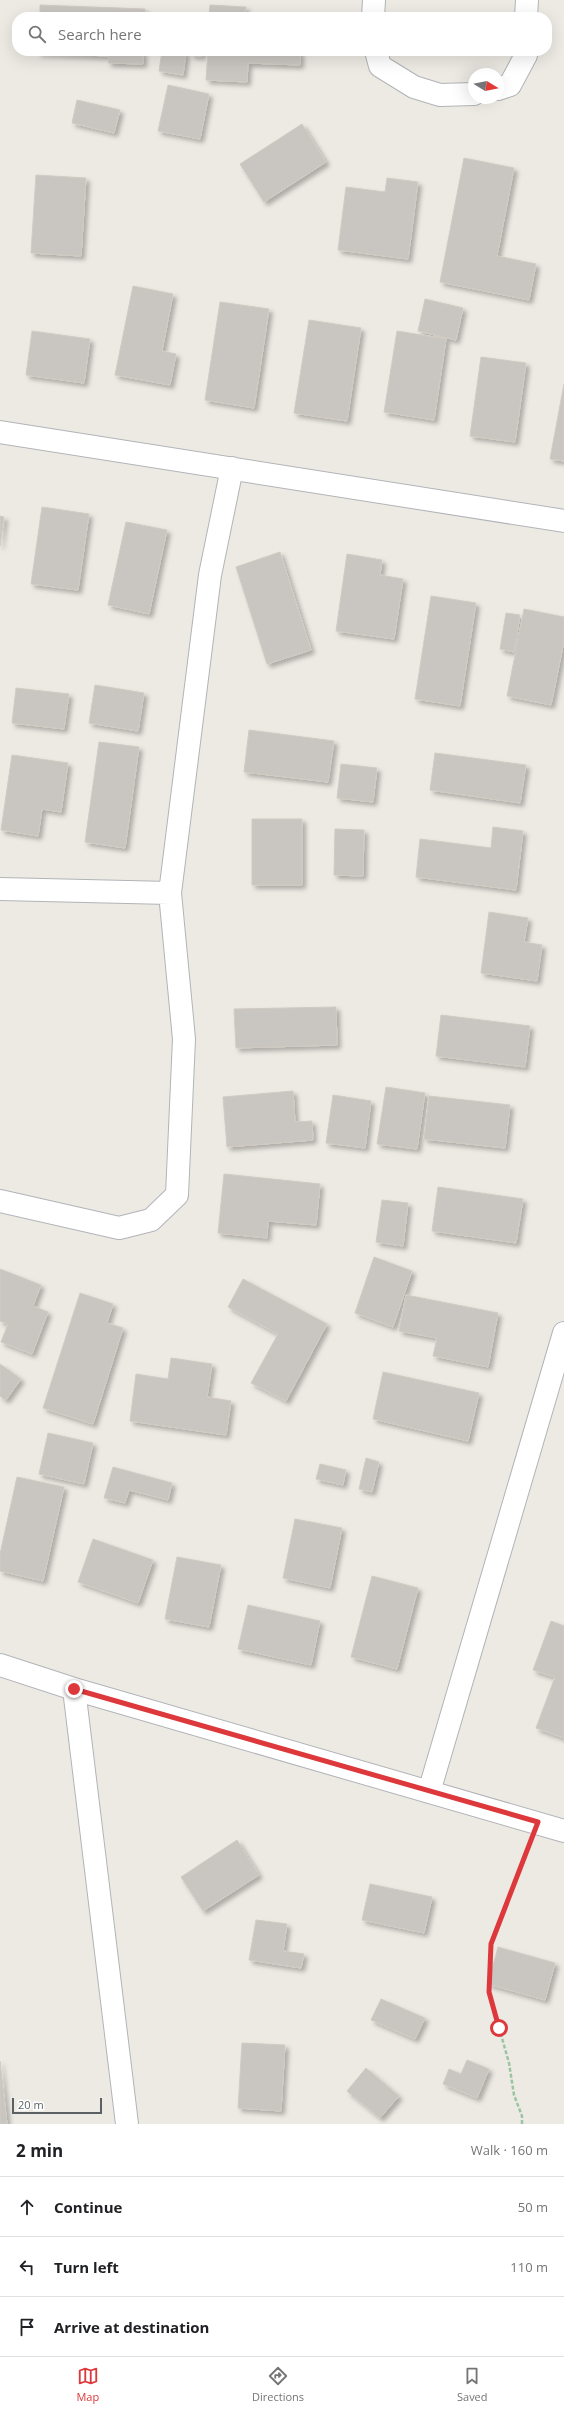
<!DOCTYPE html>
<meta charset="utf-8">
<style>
:root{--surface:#fff;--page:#f2f2f2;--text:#202124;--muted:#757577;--line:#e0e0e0;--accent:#dd393c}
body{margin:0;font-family:"Open Sans",sans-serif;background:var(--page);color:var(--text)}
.compass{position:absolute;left:468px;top:68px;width:36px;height:36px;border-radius:50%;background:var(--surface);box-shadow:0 4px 16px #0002;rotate:100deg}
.scale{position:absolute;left:12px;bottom:10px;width:90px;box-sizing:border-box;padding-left:4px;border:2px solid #5c6063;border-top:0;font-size:11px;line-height:14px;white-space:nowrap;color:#5c6063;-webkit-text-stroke:3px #fff;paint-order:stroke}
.stop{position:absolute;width:12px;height:12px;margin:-9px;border:3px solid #dd393c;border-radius:50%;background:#fff}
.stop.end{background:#dd393c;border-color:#fff;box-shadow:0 1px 4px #0008}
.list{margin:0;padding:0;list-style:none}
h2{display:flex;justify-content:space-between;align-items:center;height:52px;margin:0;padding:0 16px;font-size:17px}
h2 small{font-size:13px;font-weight:400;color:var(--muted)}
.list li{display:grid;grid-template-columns:26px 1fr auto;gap:12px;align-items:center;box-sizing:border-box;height:60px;padding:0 16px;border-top:1px solid var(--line)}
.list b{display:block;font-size:15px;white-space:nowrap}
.list em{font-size:13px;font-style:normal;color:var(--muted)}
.icon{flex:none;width:22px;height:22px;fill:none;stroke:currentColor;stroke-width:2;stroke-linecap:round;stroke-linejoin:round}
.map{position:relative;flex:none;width:564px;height:2124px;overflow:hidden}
.search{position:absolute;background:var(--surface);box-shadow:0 4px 16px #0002;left:12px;right:12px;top:12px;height:44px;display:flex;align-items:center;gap:10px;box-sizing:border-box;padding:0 14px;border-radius:16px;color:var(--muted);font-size:15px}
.sheet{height:232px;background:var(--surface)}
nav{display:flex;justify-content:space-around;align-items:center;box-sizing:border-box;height:56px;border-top:1px solid var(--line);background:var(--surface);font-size:11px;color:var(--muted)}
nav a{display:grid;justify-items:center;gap:2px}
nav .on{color:var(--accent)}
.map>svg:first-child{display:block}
.building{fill:#c9c5c0;stroke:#d1cbc2;filter:url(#shadow)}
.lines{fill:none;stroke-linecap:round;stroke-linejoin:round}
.minor-casing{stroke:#b1b4b8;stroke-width:24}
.path{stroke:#9cc4a3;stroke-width:2.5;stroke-dasharray:4 2;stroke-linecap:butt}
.minor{stroke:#fff;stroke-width:22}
.route{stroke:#dd393c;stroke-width:5}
</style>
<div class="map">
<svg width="564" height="2124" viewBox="0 0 564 2124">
<defs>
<filter id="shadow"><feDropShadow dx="3.5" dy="3.5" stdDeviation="2" flood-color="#0004"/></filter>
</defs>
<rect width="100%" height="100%" fill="#edeae4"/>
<path class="building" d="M40,5l105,4v8h-105z
M210,5l36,2 -1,8 41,2h-77z
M38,51h105v13l-35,-1 1,-7 -71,-3z
M162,51h24l-3,24 -24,-4z
M191,51h12l-1,5 -11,-1z
M208,51h92v14l-52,-2 -1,19 -41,-2z
M168,85l41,9 -9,45 -42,-8z
M77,100l43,10 -6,23 -42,-10z
M302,124l24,38 -62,40 -24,-38z
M464,158l50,10 -17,88 39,8 -7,36 -89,-18z
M36,175l50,3 -5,78 -50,-3z
M387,178l31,4 -10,77 -70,-9 8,-63 39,5z
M133,286l40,8 -11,57 14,3 -6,31 -55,-10z
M425,299l38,9 -7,32 -38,-9z
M220,302l49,7 -15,99 -49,-8z
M309,320l52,8 -14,93 -53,-8z
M32,331l58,8 -6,44 -58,-8z
M397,331l49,8 -12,81 -50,-8z
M481,357l45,6 -11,79 -45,-6z
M564,384v77l-14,-2z
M42,507l47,7 -11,76 -47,-6z
M0,516l4,1 -4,29z
M126,522l41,8 -18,84 -41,-9z
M280,552l31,98 -44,14 -31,-97z
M347,554l35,6 -2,15 23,4 -9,60 -58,-8z
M431,596l45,7 -16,103 -45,-7z
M524,609l40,8v24l-13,64 -44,-9z
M506,613l14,2 -6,37 -14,-3z
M95,685l49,8 -6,38 -49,-8z
M16,688l53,6 -5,35 -52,-6z
M249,730l85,11 -6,41 -84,-10z
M99,742l40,5 -14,101 -40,-6z
M435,753l91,12 -6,38 -90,-13z
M12,755l56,8 -7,49 -19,-3 -4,27 -37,-6z
M341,764l36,4 -4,34 -36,-4z
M252,819h50v66h-50z
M493,827l30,4 -7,59 -100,-13 4,-38 71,9z
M335,829l29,1 -1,46 -29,-1z
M489,912l39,6 -4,24 18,3 -5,36 -56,-8z
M336,1007l1,38 -101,3 -2,-39z
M441,1015l89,11 -5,41 -89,-11z
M386,1087l39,6 -8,56 -40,-5z
M293,1091l2,31 17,-1 1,19 -86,7 -4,-50z
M333,1095l38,6 -6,47 -39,-5z
M429,1096l81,9 -5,43 -81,-9z
M224,1174l96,10 -4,41 -48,-4 -1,17 -49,-5z
M438,1187l85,12 -7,44 -84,-12z
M382,1200l26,3 -5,43 -27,-4z
M374,1257l38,14 -19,56 -38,-14z
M0,1269l41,16 -8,21 15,6 -16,42 -31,-12 7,-18 -8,-3z
M243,1279l84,45 -41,77 -35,-18 27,-49 -50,-27z
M80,1293l33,11 -6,19 16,5 -30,96 -50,-16z
M406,1295l92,18 -10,54 -55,-11 4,-18 -38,-7z
M171,1358l41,6 -5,33 24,4 -5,34 -96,-14 6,-47 32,5z
M0,1364l21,15 -15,21 -6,-4z
M383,1372l96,21 -11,48 -95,-22z
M48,1433l45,10 -9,41 -45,-10z
M366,1458l13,4 -7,30 -13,-3z
M320,1464l26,6 -3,15 -27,-6z
M113,1467l59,16 -4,17 -39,-10 -4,13 -21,-5z
M17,1477l47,10 -21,94 -43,-10v-17z
M295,1519l47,9 -12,60 -47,-10z
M93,1539l60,21 -15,43 -60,-21z
M177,1557l44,8 -12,62 -44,-8z
M372,1576l46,12 -21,81 -46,-12z
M248,1605l72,16 -9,44 -73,-16z
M551,1621l13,5v112l-28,-10 19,-51 -22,-7z
M237,1840l22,35 -56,36 -22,-34z
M370,1884l62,13 -8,36 -62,-13z
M256,1920l31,4 -4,27 21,3 -3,14 -52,-8z
M498,1947l57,16 -10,37 -57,-16z
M381,1999l44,19 -10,21 -44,-19z
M242,2043l43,2 -4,66 -43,-3z
M467,2060l22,9 -12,29 -34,-14 6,-15 12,5z
M0,2061l7,63h-7z
M366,2068l33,28 -19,22 -33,-27z"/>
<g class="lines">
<defs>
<path id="minor" d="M373,17l1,-17
M526,17l1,-17
M376,51l4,15 34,21 26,8 34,-1
M498,89l12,-4 16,-30v-4
M0,432l564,89
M0,889l170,4
M0,1201l119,27 32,-8 26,-25 7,-156 -14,-146 40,-318 22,-107
M0,1665l74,24 490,142
M74,1689l53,435
M429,1792l135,-459"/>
</defs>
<use href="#minor" class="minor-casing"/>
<path class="path" d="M522,2124v-8l-8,-21 -5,-32 -20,-71 2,-48 37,-96"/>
<use href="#minor" class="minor"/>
</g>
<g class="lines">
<path class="route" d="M74,1689l464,133 -47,122 -2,48 10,36"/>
</g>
</svg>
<svg class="compass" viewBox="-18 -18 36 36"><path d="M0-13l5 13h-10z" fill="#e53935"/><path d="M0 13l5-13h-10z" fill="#757577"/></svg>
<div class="scale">20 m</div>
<div class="stop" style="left:499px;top:2028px"></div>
<div class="stop end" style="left:74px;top:1689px"></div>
<div class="search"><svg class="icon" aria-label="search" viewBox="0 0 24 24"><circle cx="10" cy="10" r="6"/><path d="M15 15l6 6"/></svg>Search here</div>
</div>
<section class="sheet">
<h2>2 min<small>Walk · 160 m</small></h2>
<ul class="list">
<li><svg class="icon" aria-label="ahead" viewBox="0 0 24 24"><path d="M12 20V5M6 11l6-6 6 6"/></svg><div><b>Continue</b></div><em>50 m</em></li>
<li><svg class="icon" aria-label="left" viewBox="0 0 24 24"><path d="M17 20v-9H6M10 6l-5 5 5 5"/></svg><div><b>Turn left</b></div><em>110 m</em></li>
<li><svg class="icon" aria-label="arrive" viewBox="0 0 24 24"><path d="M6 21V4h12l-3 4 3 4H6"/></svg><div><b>Arrive at destination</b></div></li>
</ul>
</section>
<nav>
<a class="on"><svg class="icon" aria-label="map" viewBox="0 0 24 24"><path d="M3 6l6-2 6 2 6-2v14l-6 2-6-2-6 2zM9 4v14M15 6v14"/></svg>Map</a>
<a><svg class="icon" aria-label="directions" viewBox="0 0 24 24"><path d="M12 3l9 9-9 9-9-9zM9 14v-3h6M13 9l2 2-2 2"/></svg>Directions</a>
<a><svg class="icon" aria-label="saved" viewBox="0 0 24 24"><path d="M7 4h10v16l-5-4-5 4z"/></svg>Saved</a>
</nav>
